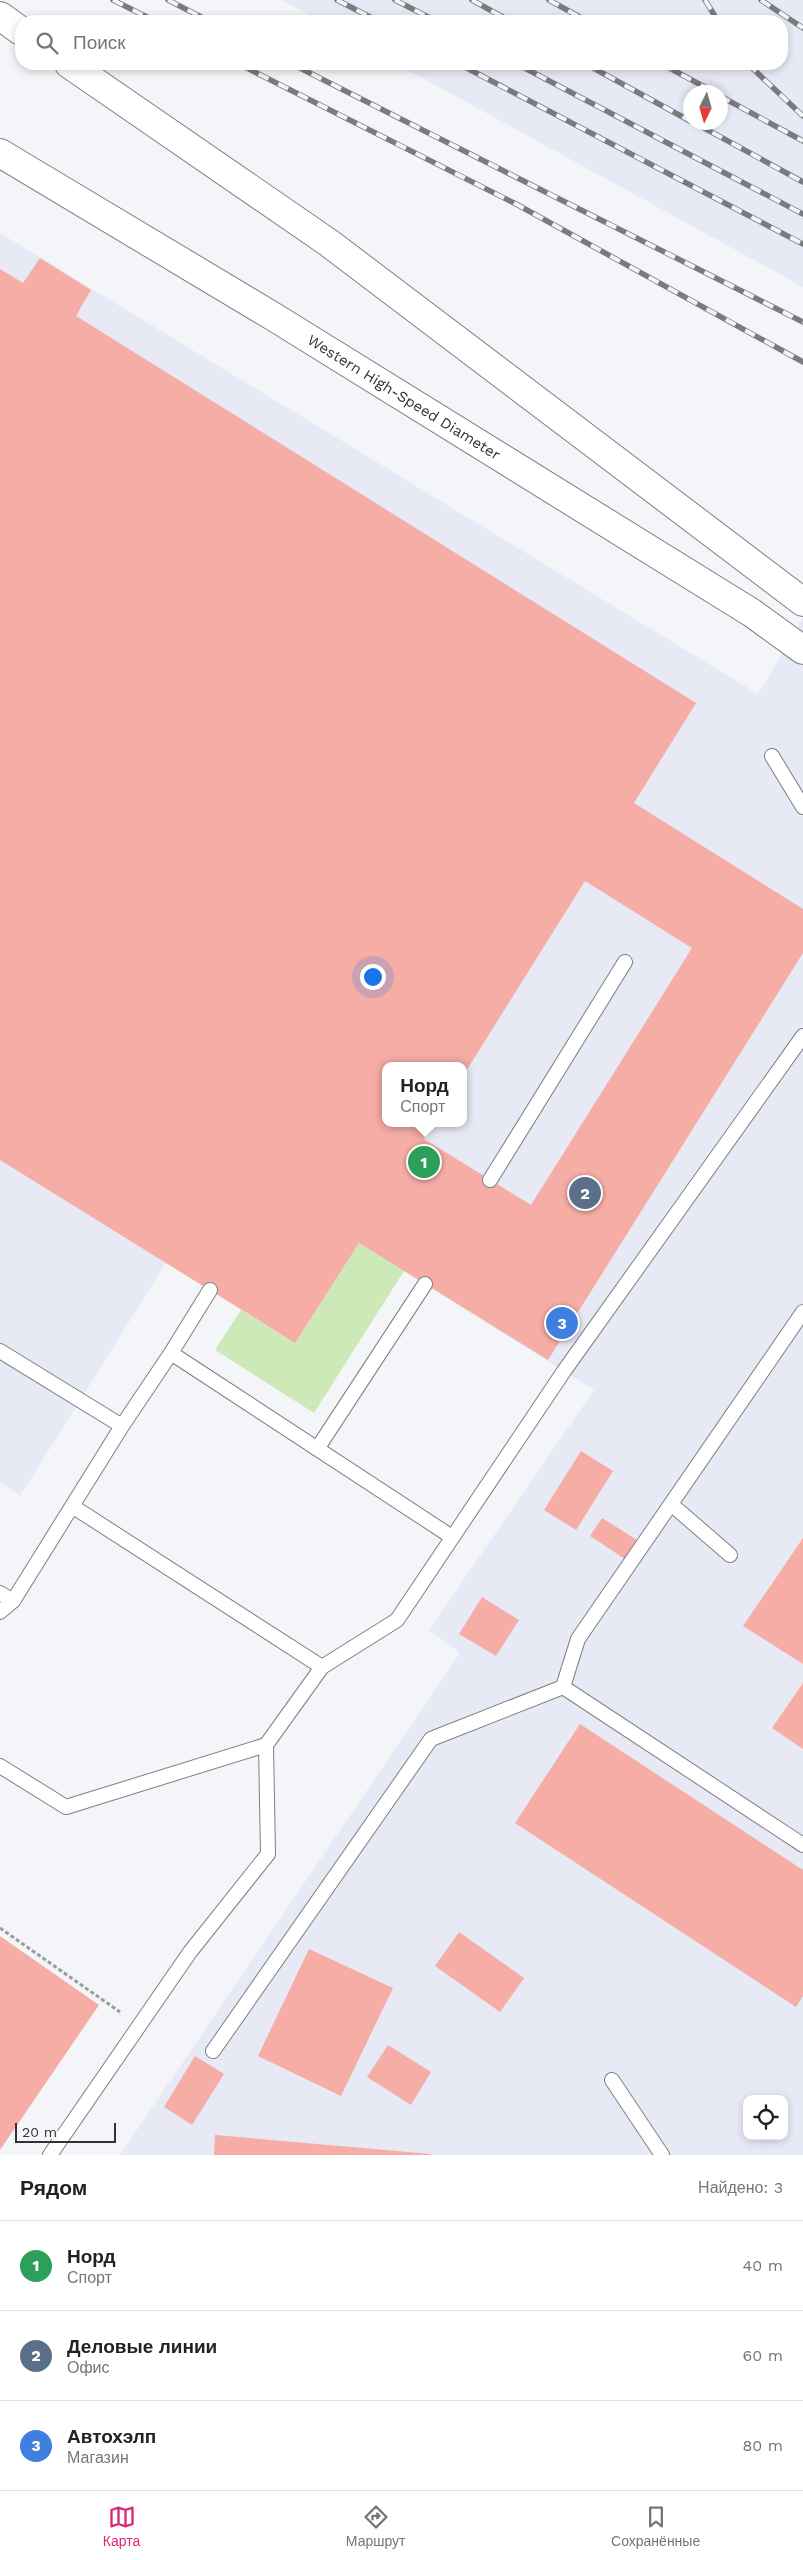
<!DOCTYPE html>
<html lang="ru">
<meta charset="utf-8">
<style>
:root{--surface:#fff;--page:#f6f6f6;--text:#222;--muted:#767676;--line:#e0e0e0;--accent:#db2777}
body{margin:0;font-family:"Work Sans",sans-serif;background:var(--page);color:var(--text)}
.controls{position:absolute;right:15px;bottom:15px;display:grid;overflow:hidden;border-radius:10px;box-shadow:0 2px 8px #0003}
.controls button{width:45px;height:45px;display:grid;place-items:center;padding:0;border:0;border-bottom:1px solid var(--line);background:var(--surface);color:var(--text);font:25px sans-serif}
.compass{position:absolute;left:683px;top:85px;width:45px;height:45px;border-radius:50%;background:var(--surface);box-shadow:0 2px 8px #0003;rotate:185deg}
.scale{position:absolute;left:15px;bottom:12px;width:101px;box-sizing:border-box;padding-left:5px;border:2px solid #313233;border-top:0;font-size:14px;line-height:18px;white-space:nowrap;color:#313233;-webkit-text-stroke:4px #f4f5f9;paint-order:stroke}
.you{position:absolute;left:372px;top:976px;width:18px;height:18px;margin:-12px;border:4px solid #fff;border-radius:50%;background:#1a73e8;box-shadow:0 0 0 8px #1a73e833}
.badge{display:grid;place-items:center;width:32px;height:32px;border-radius:50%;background:var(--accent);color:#fff;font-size:16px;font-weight:700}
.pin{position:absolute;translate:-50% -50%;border:2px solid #fff;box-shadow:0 1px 5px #0006}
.popup{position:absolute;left:382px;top:1062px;width:85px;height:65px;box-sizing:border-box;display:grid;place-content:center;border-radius:10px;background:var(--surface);filter:drop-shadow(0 1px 4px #0005);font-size:16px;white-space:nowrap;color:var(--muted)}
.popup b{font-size:19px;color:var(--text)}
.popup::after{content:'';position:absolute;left:50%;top:100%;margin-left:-10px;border:10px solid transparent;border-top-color:var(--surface)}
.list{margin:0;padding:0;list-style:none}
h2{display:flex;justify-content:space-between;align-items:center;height:65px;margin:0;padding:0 20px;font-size:21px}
h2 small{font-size:16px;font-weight:400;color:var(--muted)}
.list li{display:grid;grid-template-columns:32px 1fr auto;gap:15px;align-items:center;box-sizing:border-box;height:90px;padding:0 20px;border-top:1px solid var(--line)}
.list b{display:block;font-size:19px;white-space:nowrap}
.list p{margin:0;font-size:16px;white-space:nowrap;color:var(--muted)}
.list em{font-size:16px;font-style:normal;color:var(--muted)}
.icon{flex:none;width:28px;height:28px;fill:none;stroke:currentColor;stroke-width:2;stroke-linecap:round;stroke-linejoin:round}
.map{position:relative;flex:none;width:803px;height:2155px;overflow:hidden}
.search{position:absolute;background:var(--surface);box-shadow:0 2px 8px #0003;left:15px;right:15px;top:15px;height:55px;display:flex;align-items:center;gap:12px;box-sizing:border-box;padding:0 18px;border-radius:20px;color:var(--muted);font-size:19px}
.sheet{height:335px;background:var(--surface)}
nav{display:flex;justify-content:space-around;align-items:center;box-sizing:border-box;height:70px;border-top:1px solid var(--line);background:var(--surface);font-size:14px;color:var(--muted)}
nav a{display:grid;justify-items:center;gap:2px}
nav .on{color:var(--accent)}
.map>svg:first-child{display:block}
.built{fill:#e7e9f5;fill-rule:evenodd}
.green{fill:#cde9b7}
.building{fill:#f5ada5;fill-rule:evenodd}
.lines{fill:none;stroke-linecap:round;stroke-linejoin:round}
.lane-casing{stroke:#7e7f83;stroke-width:16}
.highway-casing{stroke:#7e7f83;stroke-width:30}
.path{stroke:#9a9b9d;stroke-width:3;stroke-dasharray:4 2.5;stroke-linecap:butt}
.lane{stroke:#fff;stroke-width:14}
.highway{stroke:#fff;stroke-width:28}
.rail-casing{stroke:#7a7b7d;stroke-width:5.5}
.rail{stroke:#f4f5f9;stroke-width:4;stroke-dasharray:11;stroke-linecap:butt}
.labels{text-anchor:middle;stroke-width:4;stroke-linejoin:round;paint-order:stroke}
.street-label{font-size:15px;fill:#313233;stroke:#f4f5f9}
</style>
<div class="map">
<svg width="803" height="2155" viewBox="0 0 803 2155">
<rect width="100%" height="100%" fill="#f4f5f9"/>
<path class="built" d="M282,0h521v287l-406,-223h385v-43h-462zM690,92h30v30h-30z
M0,233l758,461 45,-76v1537h-683l340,-502 -31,-23 165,-240 -235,-147 -64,100 -129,-80 -146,233 -20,-14zM385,1066h78v57h-78zM747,2099h37v37h-37z"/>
<path class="green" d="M359,1243l45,28 -90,142 -99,-63 26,-40 54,33z"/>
<path class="building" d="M40,258l51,32 -15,26 620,387 -62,100 169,106v44l-255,407 -189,-117 -64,100 -295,-183v-891l23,14zM585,881l107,67 -161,257 -107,-66 9,-16h-48v-57h78v10z
M581,1451l32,20 -37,59 -32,-20z
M602,1518l35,22 -12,19 -35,-23z
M803,1538v126l-60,-38z
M482,1597l37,23 -23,36 -37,-22z
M803,1683v66l-31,-21z
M580,1724l223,146v126l-7,11 -281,-184z
M459,1932l65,46 -24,34 -65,-46z
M0,1936l99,69 -99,145z
M309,1949l84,39 -52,108 -83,-40z
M388,2045l43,27 -20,33 -44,-28z
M195,2056l29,18 -32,51 -28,-18z
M215,2135l216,19v1h-217z"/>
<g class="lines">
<defs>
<path id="lane" d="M772,756l31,51
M490,1180l135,-218
M0,1351l122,75
M171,1353l39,-63
M317,1449l108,-165
M671,1504l59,51
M72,1506l250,161
M0,1593l13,8
M0,1612l13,-11 109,-175 49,-73 281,184
M563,1687l15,-48 225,-327
M0,1766l66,41 200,-62 56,-78 75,-47 167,-249 239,-335
M213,2051l218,-312 132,-52 240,158
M612,2080l50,75
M50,2155l140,-203 78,-98 -2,-109"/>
<g id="highway">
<path d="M0,16l21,15"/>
<path d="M69,64l260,179 474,359"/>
<path id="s1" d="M0,153l274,164 478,296 51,37"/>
</g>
</defs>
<use href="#lane" class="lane-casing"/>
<use href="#highway" class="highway-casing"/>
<path class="path" d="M0,1928l120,84"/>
<use href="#lane" class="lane"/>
<use href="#highway" class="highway"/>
<defs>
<path id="rail" d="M113,0l42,21
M168,0l41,21
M337,0l41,21
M395,0l41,21
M472,0l38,21
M549,0l38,21
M705,0l13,21
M761,0l42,28
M239,64l277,140 287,158
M292,64l511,258
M459,64l344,180
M517,64l286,150
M586,64l104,57
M662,64l52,28
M748,64l55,52
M720,96l83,45
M693,122l110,60"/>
</defs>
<use href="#rail" class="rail-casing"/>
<use href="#rail" class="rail"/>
</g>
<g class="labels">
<g class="street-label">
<text dy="5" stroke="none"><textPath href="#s1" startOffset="472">Western High-Speed Diameter</textPath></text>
</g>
</g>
</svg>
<div class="controls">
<button><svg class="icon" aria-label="locate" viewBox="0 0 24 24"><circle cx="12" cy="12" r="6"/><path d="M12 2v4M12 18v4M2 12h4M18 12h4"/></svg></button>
</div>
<svg class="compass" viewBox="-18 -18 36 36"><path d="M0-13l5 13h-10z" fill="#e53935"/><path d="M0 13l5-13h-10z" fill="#767676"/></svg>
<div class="scale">20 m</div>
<div class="you"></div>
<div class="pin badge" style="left:424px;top:1162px;background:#2e9e5b">1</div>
<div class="popup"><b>Норд</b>Спорт</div>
<div class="pin badge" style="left:585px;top:1193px;background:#5c6f8a">2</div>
<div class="pin badge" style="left:562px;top:1323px;background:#3f7fe0">3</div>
<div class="search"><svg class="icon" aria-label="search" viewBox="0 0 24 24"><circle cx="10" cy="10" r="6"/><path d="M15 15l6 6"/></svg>Поиск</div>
</div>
<section class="sheet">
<h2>Рядом<small>Найдено: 3</small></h2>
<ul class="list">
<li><span class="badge" style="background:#2e9e5b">1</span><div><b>Норд</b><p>Спорт</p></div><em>40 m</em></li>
<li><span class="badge" style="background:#5c6f8a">2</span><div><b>Деловые линии</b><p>Офис</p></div><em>60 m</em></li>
<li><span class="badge" style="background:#3f7fe0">3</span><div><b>Автохэлп</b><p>Магазин</p></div><em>80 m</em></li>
</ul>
</section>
<nav>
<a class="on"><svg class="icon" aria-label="map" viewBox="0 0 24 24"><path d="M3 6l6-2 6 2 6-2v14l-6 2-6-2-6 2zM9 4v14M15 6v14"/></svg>Карта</a>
<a><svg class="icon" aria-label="directions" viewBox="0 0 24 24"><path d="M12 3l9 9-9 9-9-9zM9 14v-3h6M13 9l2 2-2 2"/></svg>Маршрут</a>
<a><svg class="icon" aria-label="saved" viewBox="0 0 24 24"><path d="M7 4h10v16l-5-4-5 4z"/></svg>Сохранённые</a>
</nav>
